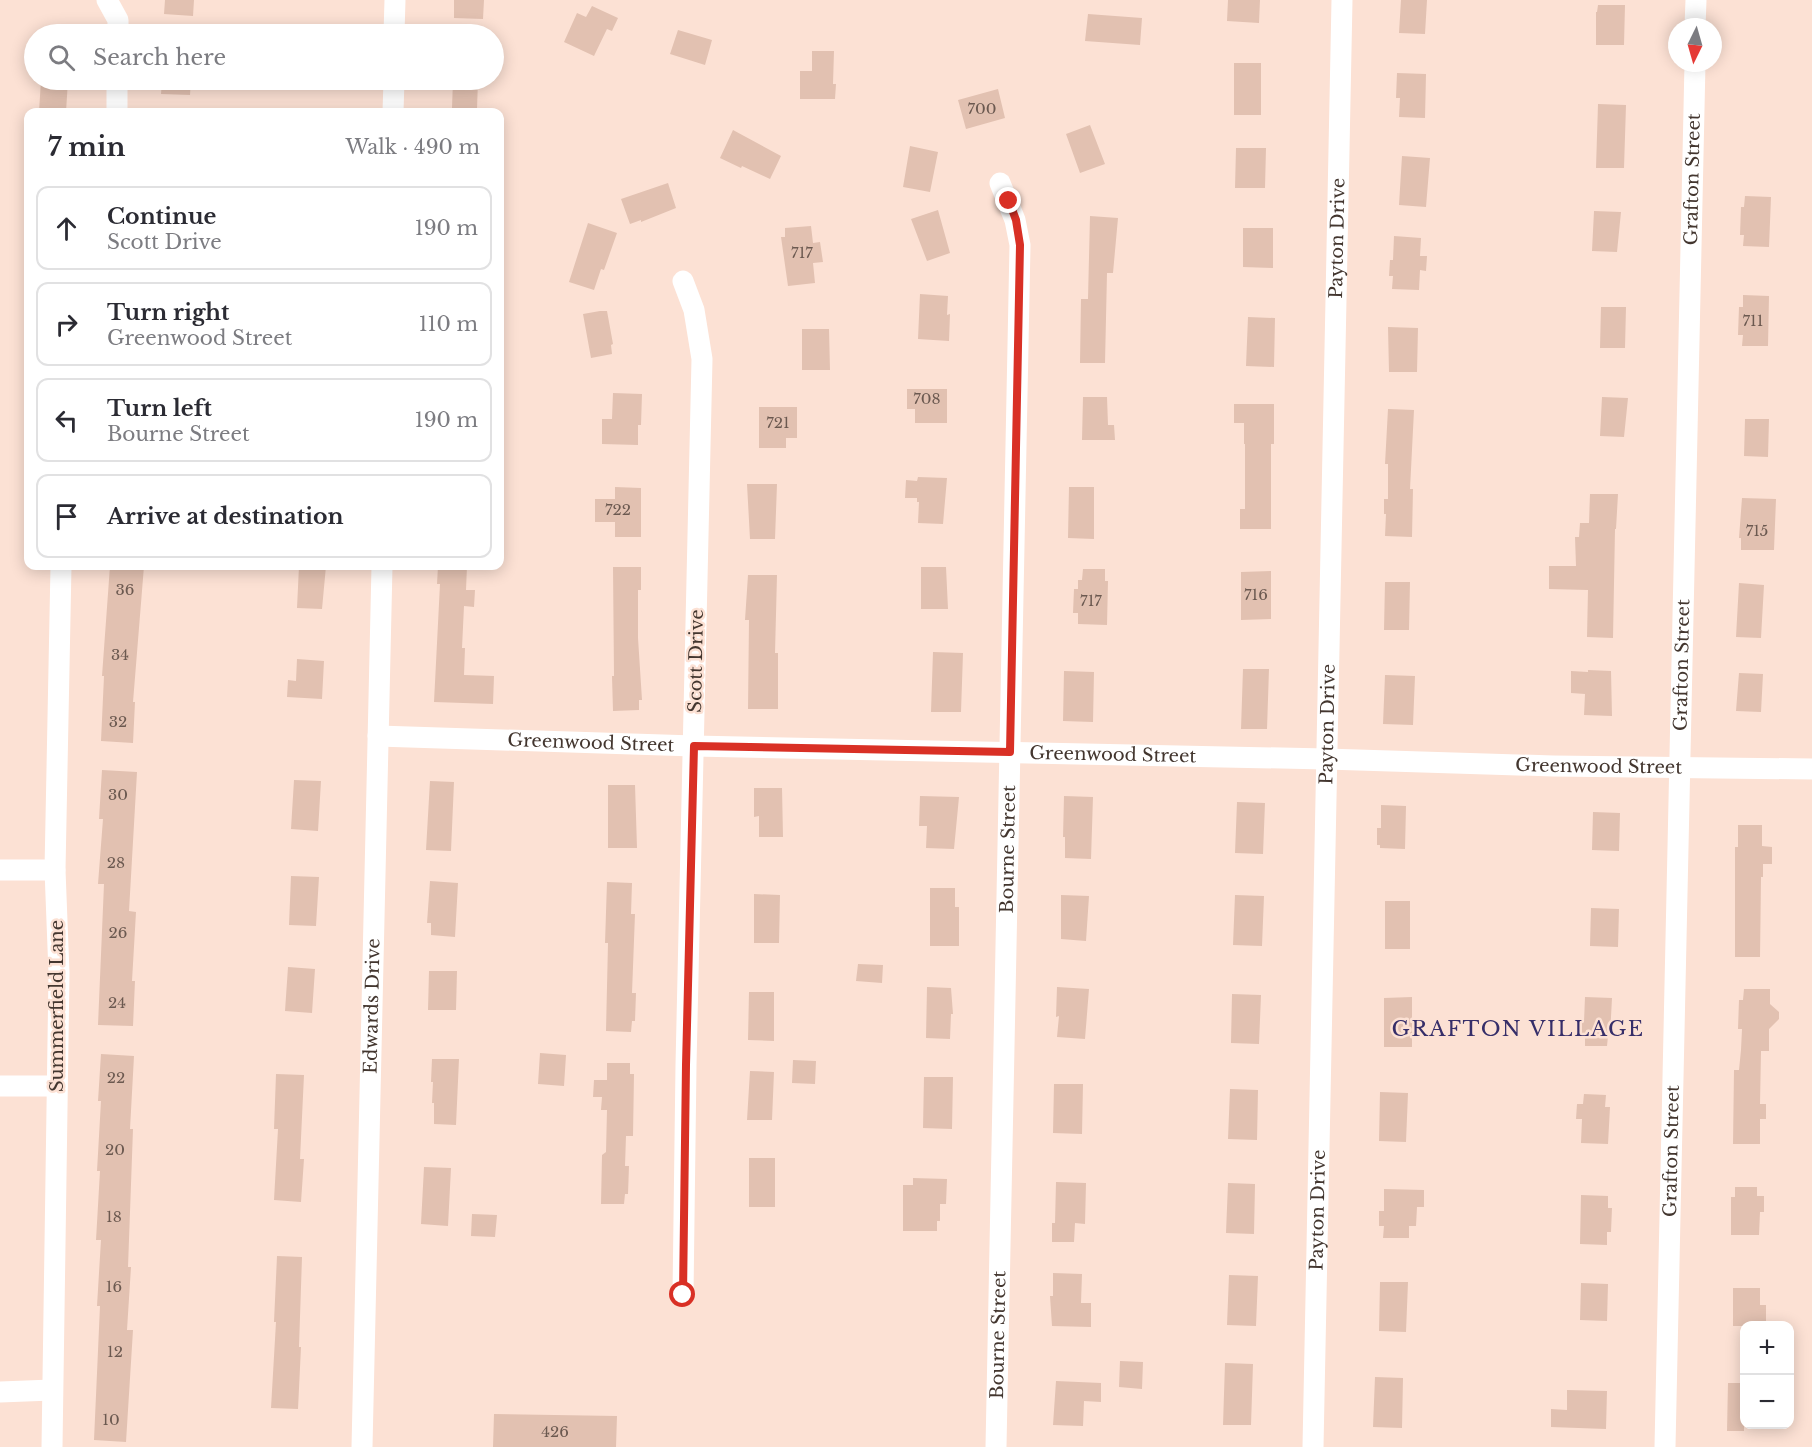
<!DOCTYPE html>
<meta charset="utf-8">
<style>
:root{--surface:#fff;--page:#f7f7f7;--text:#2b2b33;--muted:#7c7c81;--line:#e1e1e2}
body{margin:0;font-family:"Libre Baskerville",serif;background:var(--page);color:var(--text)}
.controls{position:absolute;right:18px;bottom:18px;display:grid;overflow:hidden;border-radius:12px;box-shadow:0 3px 15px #0003}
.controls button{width:54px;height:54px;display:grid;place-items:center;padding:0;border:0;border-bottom:2px solid var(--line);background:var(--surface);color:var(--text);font:30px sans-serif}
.compass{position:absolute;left:1668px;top:18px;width:54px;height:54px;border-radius:50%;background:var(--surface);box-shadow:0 3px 15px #0003;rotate:185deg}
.stop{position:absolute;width:18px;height:18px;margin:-14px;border:4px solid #d93025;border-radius:50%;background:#fff}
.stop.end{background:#d93025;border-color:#fff;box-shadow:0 2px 6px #0008}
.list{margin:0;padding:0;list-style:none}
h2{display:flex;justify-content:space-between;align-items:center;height:78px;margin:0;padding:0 24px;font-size:26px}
h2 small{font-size:20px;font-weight:400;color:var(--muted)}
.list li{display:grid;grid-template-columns:39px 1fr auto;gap:18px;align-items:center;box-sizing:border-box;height:84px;margin:0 12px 12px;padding:0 12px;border:2px solid var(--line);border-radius:12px}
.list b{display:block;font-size:22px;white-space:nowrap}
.list p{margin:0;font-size:20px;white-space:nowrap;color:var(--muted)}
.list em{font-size:20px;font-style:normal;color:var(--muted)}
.icon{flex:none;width:33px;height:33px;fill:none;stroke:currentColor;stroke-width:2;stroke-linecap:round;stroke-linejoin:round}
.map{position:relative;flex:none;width:1812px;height:1447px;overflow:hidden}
.search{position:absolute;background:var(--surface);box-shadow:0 3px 15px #0003;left:24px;top:24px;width:480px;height:66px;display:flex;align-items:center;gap:15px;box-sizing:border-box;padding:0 21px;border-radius:33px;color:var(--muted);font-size:22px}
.panel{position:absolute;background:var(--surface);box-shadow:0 3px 15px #0003;left:24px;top:108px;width:480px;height:462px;border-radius:12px}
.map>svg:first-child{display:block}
.building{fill:#e2c1b1}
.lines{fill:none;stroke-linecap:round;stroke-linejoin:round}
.street{stroke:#fff;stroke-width:21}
.route{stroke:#d93025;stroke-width:8}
.labels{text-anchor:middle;stroke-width:5;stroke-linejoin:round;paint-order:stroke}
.number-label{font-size:15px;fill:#6b5950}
.street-label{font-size:18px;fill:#43362f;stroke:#fce1d4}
.quarter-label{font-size:21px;letter-spacing:1.5px;fill:#362e69;stroke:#fce1d4}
</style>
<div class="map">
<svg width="1812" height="1447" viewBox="0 0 1812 1447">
<rect width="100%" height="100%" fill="#fce1d4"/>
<path class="building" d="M165,0h29l-1,16 -29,-2z
M454,0h30l-1,19 -29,-1z
M1228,0h32l-1,23 -32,-2z
M1401,0h26l-2,34 -26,-1z
M1598,5h27l-1,40h-28v-33h1z
M592,6l26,12 -6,13 -5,-2 -13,27 -30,-14 13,-29 9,4z
M1088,14l54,4 -2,27 -55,-4z
M678,30l34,10 -7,25 -35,-11z
M812,51h22l-1,33h3l-1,15h-35v-28h12z
M1234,63h27v52h-27z
M1397,73l29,1 -1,44 -26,-1 1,-19h-4z
M41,80h27l-2,32h-27z
M162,80h29l-1,15 -29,-1z
M453,80h25l-1,29 -25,-1z
M998,89l7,29 -39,11 -8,-29z
M1598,104l28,1 -2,63h-28z
M1090,125l15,39 -25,9 -14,-39z
M733,130l48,26 -11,23 -28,-13 -1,2 -21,-10z
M910,146l28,6 -8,40 -27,-5z
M1236,148h30l-1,40h-30z
M1402,156l28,2 -4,49 -27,-2z
M668,183l8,25 -35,14v-2l-11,4 -9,-25z
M1745,196l26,1 -2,50 -26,-1 1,-11h-4l1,-28h3z
M938,210l12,43 -23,8 -16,-42z
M1594,211l27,1 -4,40 -25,-1z
M1090,216l28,2 -5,55h-6l-2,90h-25l1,-64h7z
M588,223l29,10 -13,37 -3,-1 -7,21 -25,-8z
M811,226l2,17 7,-1 3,20 -10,1 2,20 -27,3 -7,-49h4v-9z
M1243,228h30v40l-30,-1z
M1394,236l27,2 -1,18h7l-1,15 -6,-1 -1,20 -27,-1 1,-13h-4l1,-16h3z
M920,294l28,2 -1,19 3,-1 -1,27 -31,-2z
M1743,295l26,1 -1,50h-26l1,-11h-5l1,-28h4z
M1601,307h25l-1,41h-25z
M600,311h7l6,33 -2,1 1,9 -21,4 -8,-44z
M1248,317l27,1 -1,49 -28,-1z
M1388,327l30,1 -1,44h-28z
M802,329h27l1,41h-28z
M907,389h40v34h-32v-14h-8z
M613,393l29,1 -1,31h-3v20l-36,-1v-25h10z
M1083,397h24l1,28h6l1,15h-33z
M1602,397l26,1 -4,39 -24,-1z
M1234,404h40v40h-3v85h-31v-20h5v-65h-1v-21h-10z
M759,407h38v31h-11v10h-27z
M1388,409l26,1 -4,79h3l-1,48 -27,-1 1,-22h-2v-15h4v-35h-3z
M1745,419h24l-1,38 -24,-1z
M918,477l29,1 -4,46 -25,-1 1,-21h-2v-4h-12l1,-18 11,1z
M747,484h30l-2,55h-25z
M615,487l26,1v49h-26v-15h-20v-23h20z
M1069,487h25v52l-26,-1z
M1590,494h28l-2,35h-1l-2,109 -26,-1 1,-47 -39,-1v-23h27l-1,-29h4l1,-14h9z
M1742,498l34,1 -2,51h-33v-12h-2z
M110,566h34l-11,136h2l-2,41 -32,-2 3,-65h-2z
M299,566h27l-4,43 -25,-1z
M438,566h29l-1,24h9l-1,17 -10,-1 -2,42h3l-1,27 30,1 -1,28 -59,-2 6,-118h-3z
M613,567h28v23h-3v48l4,62h-3v10l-26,1 -1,-35h2z
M921,567h25l2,42h-27z
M1083,569h22v12h3l-1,44 -29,-1v-11h-5l1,-24h4v-9h4z
M1271,571v48l-30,1v-48z
M748,575h29l-2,78h3v56h-30l1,-89h-4z
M1385,582h25l-1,48h-25z
M1739,583l25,2 -3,53 -25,-1z
M933,652l30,1 -2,59h-30z
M297,659l27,2 -2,38 -35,-2 1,-17 8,1z
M1243,669h26l-2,60h-26z
M1588,670l23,1 1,45 -28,-1 1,-21 -14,-1v-22l17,1z
M1064,671l30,1 -1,50 -30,-1z
M1739,673l24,1 -2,38 -25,-1z
M1385,675l30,1 -2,49 -30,-1z
M102,770l35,2 -8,139 7,1 -4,69h3l-2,45 -35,-1 6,-141h-6l5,-65h-4z
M294,780l27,1 -3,50 -27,-2z
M430,781l24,1 -3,69 -25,-1z
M608,785h27l2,63h-29z
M754,788h28l1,49h-24v-21l-5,1z
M920,796l39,1 -5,52 -28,-1 1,-22h-8z
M1064,796l29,1 -2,62 -26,-1v-21h-2z
M1237,802l28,1 -2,51 -28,-1z
M1381,805l25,1 -1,43 -25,-1v-3h-3v-17h4z
M1593,812l27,1 -1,38 -27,-1z
M1738,825h24v21l10,1v17h-9v13h-2l-1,80h-25v-110h3z
M291,876l28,1 -3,49 -27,-1z
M430,881l28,2 -3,54 -24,-2v-12h-4z
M607,882l25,1 -1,31h4l-3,79h4l-1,28h-3l-1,11 -25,-1 2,-88h-3z
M930,888h25v19h4v39h-29z
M754,894l26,1 -1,48h-25z
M1061,895l28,1 -3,45 -25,-2z
M1235,895l29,1 -2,50 -29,-1z
M1385,901h25v48h-25z
M1591,908l28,1 -1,38 -28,-1z
M858,964l25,1 -1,18 -26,-2z
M288,967l27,2 -3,44 -27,-2z
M429,971h28l-1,39h-28z
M927,987l24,1 2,26h-2l-1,25 -24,-1z
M1057,987l32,2 -4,50 -28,-2 2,-21 -3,1z
M1744,989h26v15l9,8v7l-10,10v22h-8l-1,53h6v15h-6v25h-27l1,-74h5l2,-20 1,-21h-4l1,-29h4z
M749,992h25v49l-26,-1z
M1232,994l29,1 -2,49 -28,-1z
M1412,997v50h-28v-49z
M1585,997l27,1 -2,38h-2l-1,10h-22v-9h-8l1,-15h6z
M540,1053l26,2 -2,31 -26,-2z
M101,1054l33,2 -4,73h3l-5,138h3l-4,63h6l-7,112 -32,-2 6,-134h-3l4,-66h-5l4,-69h-3l4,-70h-3z
M432,1059h27l-3,66 -22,-1v-21h-2l1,-21h-2z
M793,1060l23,1 -1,23 -23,-1z
M607,1063h23v11h4l-1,62h-7l-1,30h4l-1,28h-3l-1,10h-23l1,-49 4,-3 1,-42h-6l1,-13h-9l1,-17h13z
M750,1071l24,1 -2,48h-25z
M276,1074l28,1 -4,84h4l-3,43 -27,-2 4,-71h-4z
M924,1077h29l-1,52 -29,-1z
M1054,1084h29l-1,50 -29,-1z
M1230,1089l28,1 -1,50 -29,-1z
M1380,1092l28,1 -2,49 -27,-1z
M1584,1094l22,1 -1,12h5l-2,37 -27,-1 1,-24h-6l1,-15h6z
M749,1158h26v49h-26z
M424,1167l27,1 -3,58 -27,-2z
M913,1178l34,1 -1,25h-6v17h-3v10h-34v-46h10z
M1056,1182l30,1 -1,41 -10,-1 -1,19h-22v-19h3z
M1228,1183l27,1 -1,50 -28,-1z
M1735,1187h22v9h7v16h-4l-1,23h-28v-38h4z
M1384,1189l40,1v17h-7l-1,19h-7v12h-26l1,-12h-5v-15h5z
M1581,1195l27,1v12h4l-1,24h-4v13l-27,-1z
M472,1214l25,1 -2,22 -24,-1z
M277,1256l25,1 -3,90h2l-3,62 -27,-1 5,-86h-2z
M1053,1273l29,1 -1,29h10v24l-39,-1 -2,-30h3z
M1229,1275l29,1 -2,50 -29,-1z
M1380,1282h28l-2,50 -27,-1z
M1581,1283l27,1 -1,37 -27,-1z
M1733,1288h27v17h6v21h-33z
M1120,1361l23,1 -1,27 -23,-2z
M1225,1363l28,1 -2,61h-28z
M1375,1377l28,1 -1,50 -29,-1z
M1056,1381l45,2v19l-17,-1 -1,25 -30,-1z
M1728,1383h16v48h-17z
M1567,1390l40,1 -1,38 -55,-2v-18l16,1z
M494,1414l123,2 -1,31h-123z"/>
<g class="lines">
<g class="street">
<path d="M107,0l11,20v14"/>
<path d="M1695,27l1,-27"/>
<path d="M394,34l1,-34"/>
<path d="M117,112v-32"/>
<path d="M393,112l1,-32"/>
<path d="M683,281l11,29 8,49 -16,706 -3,230"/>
<path id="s1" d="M378,736l316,10 632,13 227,7 259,3"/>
<path d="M0,870h55"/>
<path d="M0,1086h57"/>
<path d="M0,1392l52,-2"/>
<path d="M52,1447l7,-474 -4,-103 6,-304"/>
<path id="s2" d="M362,1447l20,-881"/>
<path id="s3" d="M996,1447l24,-1202 -5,-25 -15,-37"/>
<path id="s4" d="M1313,1447l29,-1447"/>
<path id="s5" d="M1665,1447l30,-1384"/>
</g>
</g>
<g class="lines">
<path class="route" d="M683,1295l3,-230 8,-319 316,6 10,-507 -4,-25 -7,-19"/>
</g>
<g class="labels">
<g class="number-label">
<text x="982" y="114">700</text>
<text x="802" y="258">717</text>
<text x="1753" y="326">711</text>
<text x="927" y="404">708</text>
<text x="778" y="428">721</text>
<text x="618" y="515">722</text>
<text x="1757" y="536">715</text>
<text x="125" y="595">36</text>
<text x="1256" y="600">716</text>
<text x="1091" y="606">717</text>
<text x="120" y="660">34</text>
<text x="118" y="727">32</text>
<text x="118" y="800">30</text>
<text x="116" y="868">28</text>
<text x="118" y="938">26</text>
<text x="117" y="1008">24</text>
<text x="116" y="1083">22</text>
<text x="115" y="1155">20</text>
<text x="114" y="1222">18</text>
<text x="114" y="1292">16</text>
<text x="115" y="1357">12</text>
<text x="111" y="1425">10</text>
<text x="555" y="1437">426</text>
</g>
<g class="street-label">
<text dy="6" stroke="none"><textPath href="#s5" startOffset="1268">Grafton Street</textPath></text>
<text dy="6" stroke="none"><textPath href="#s4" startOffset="1209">Payton Drive</textPath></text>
<text transform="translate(696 661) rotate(-89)" y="6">Scott Drive</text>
<text dy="6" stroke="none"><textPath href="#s5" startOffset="782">Grafton Street</textPath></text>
<text dy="6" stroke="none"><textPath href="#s4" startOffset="723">Payton Drive</textPath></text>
<text dy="6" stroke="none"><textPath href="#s1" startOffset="213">Greenwood Street</textPath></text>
<text dy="6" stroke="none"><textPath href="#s1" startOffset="735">Greenwood Street</textPath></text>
<text dy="6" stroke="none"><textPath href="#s1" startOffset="1221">Greenwood Street</textPath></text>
<text dy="6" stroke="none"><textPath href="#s3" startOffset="598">Bourne Street</textPath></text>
<text transform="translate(57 1006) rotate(-90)" y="6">Summerfield Lane</text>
<text dy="6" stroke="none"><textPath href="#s2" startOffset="441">Edwards Drive</textPath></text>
<text dy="6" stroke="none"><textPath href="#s5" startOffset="296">Grafton Street</textPath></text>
<text dy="6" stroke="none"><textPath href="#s4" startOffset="237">Payton Drive</textPath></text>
<text dy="6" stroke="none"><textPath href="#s3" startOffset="112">Bourne Street</textPath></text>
</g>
<g class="quarter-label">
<text x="1518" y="1036">GRAFTON VILLAGE</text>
</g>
</g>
</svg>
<div class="controls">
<button>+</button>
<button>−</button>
</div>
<svg class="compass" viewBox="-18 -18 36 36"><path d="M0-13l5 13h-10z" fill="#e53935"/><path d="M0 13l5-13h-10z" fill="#7c7c81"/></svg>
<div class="stop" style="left:683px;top:1295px"></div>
<div class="stop end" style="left:1009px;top:201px"></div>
<div class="search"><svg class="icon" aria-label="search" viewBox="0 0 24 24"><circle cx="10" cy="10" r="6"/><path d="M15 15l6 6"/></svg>Search here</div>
<section class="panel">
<h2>7 min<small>Walk · 490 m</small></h2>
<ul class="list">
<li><svg class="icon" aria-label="ahead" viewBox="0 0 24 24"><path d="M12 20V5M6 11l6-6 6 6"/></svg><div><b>Continue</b><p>Scott Drive</p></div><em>190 m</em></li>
<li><svg class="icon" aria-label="right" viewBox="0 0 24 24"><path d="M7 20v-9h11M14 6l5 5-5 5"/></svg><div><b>Turn right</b><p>Greenwood Street</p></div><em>110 m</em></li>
<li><svg class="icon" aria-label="left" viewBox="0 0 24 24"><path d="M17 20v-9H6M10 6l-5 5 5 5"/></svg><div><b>Turn left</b><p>Bourne Street</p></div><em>190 m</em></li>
<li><svg class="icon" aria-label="arrive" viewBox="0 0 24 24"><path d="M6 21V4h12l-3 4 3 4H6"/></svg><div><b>Arrive at destination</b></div></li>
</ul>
</section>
</div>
